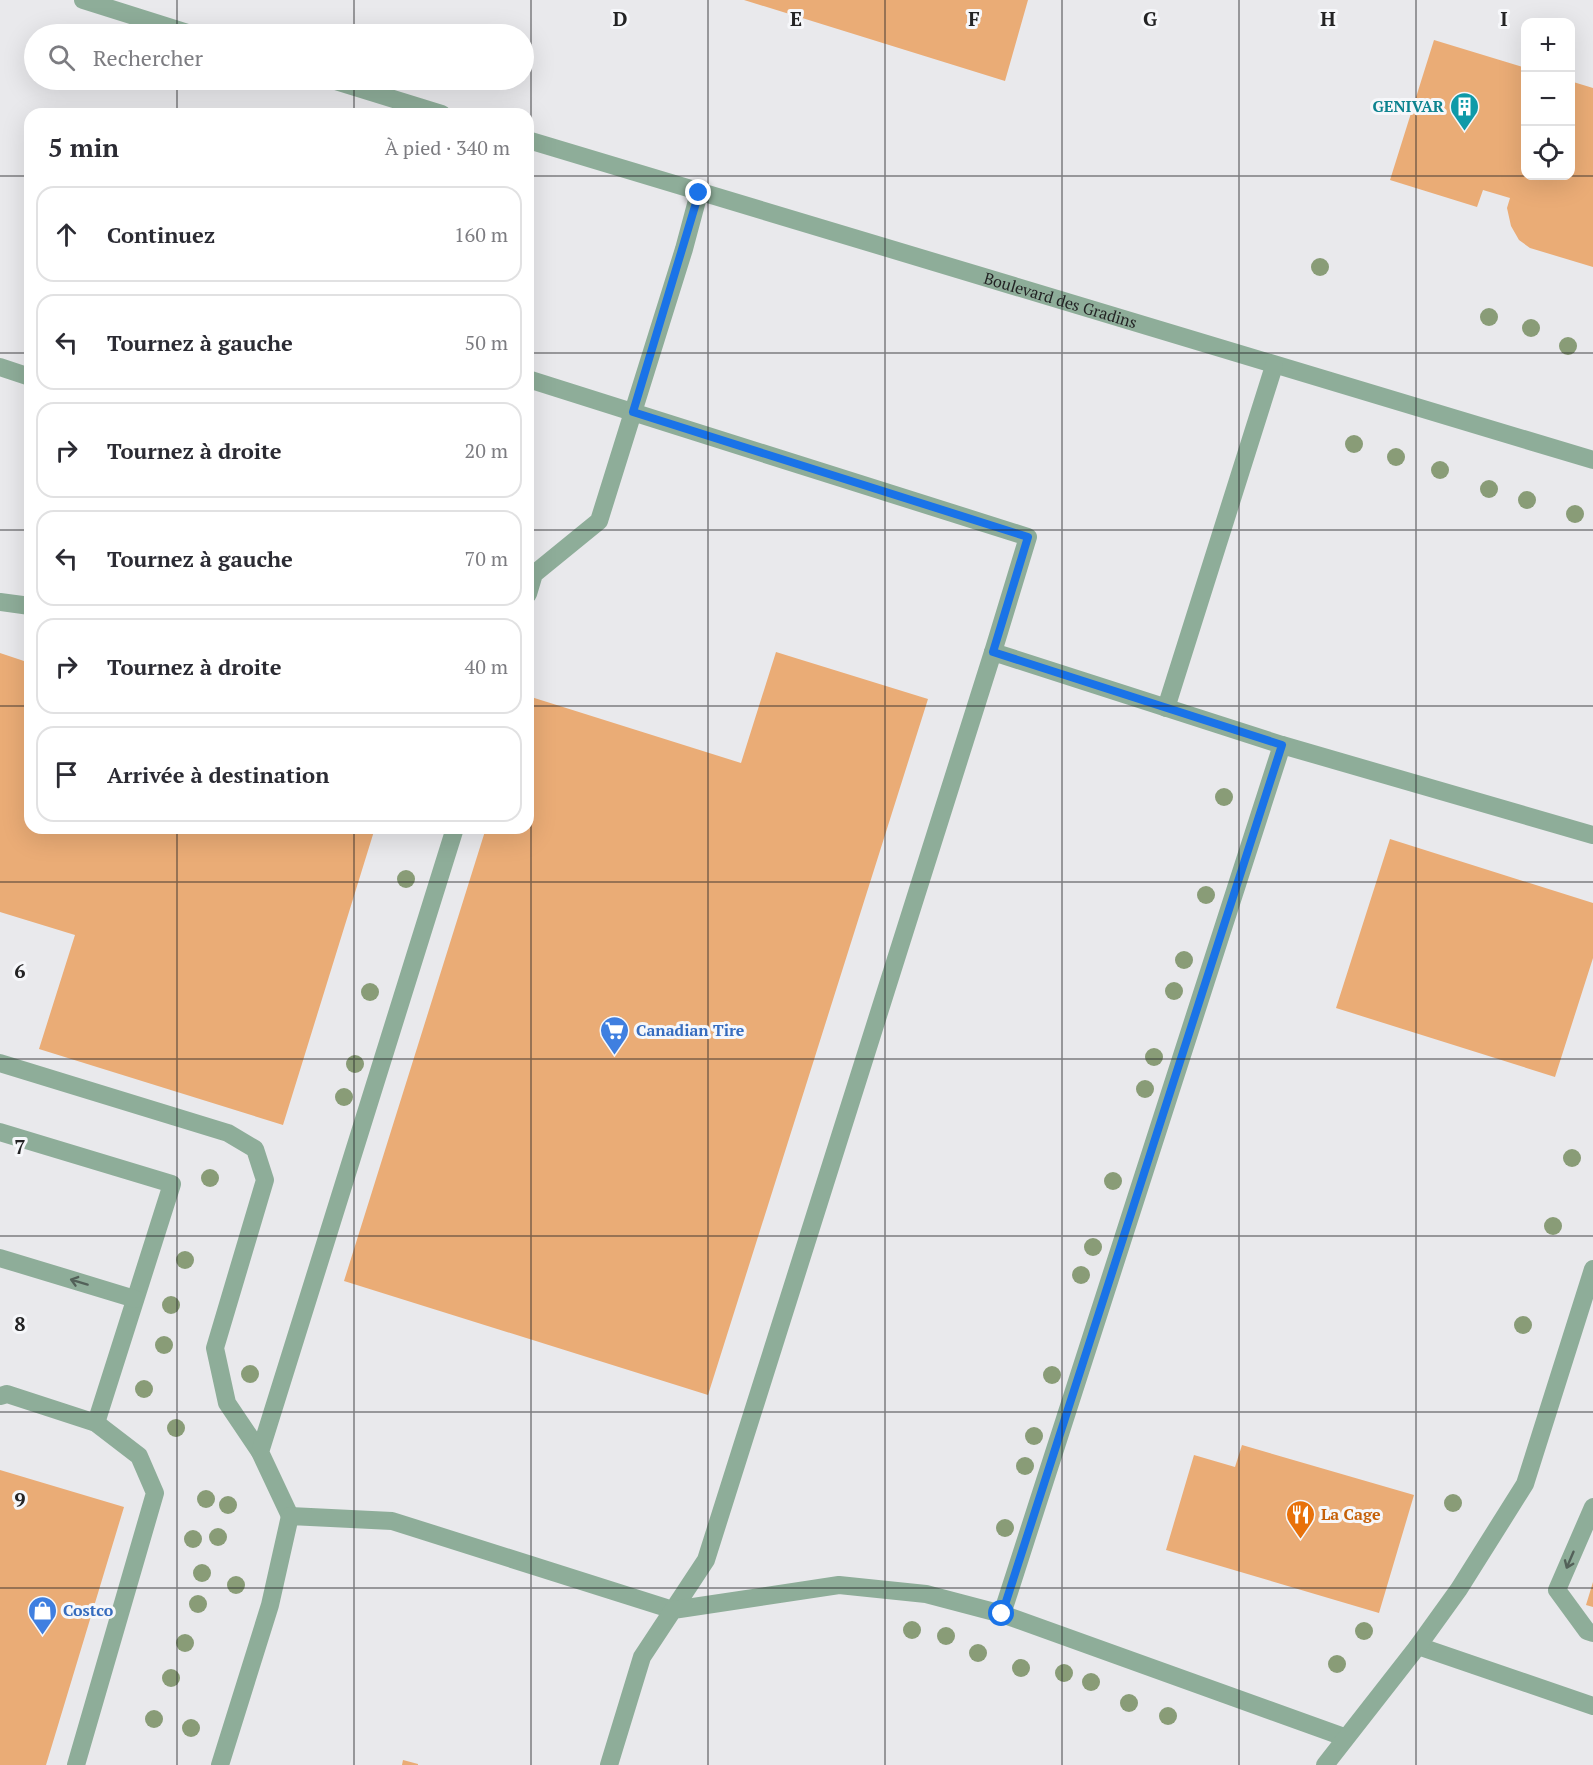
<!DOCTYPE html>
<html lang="fr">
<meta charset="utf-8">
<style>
:root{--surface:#fff;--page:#f7f7f7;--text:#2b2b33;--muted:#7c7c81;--line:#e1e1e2}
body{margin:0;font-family:"PT Serif",serif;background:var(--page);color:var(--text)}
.controls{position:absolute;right:18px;top:18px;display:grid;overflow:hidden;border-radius:12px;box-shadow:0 6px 24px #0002}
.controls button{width:54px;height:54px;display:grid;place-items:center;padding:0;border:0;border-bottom:2px solid var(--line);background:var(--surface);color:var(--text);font:30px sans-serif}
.stop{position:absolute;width:18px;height:18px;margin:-14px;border:4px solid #1a73e8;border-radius:50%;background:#fff}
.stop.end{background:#1a73e8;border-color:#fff;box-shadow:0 2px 6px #0008}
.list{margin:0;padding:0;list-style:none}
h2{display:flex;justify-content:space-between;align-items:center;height:78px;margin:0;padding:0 24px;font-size:26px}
h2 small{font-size:20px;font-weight:400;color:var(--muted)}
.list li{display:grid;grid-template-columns:39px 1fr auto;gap:18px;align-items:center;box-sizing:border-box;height:96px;margin:0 12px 12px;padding:0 12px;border:2px solid var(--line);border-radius:18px}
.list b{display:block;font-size:22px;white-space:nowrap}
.list em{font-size:20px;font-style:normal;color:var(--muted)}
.icon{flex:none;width:33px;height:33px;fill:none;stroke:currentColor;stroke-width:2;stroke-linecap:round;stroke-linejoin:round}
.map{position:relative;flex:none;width:1593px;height:1765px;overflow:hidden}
.search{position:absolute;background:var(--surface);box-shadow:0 6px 24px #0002;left:24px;top:24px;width:510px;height:66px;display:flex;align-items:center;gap:15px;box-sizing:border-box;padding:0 21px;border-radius:33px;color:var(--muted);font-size:22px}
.panel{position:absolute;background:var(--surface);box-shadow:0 6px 24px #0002;left:24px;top:108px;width:510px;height:726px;border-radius:18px}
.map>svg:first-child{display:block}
.building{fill:#eaac76}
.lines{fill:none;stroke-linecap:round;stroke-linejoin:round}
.minor{stroke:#8ead99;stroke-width:18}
.tree{fill:#899c77}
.oneway{stroke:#536159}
.route{stroke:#1a73e8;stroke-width:8}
.grid{fill:none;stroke:#232324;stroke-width:1.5;stroke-opacity:0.55}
.labels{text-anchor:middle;stroke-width:6;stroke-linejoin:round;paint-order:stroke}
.culture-label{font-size:16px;font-weight:bold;fill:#0d838f;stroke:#f6f7fa;text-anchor:end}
.street-label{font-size:16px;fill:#232324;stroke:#f6f7fa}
.shop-label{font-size:16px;font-weight:bold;fill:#366cbe;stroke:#f6f7fa;text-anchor:start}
.food-label{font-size:16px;font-weight:bold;fill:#c56008;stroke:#f6f7fa;text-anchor:start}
.grid-label{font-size:20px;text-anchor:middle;font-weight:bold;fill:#232324;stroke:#f6f7fa;stroke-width:6;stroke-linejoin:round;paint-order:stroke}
</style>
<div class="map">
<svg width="1593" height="1765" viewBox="0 0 1593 1765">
<rect width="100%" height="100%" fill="#e9e9ec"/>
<path class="building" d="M744,0h284l-23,81z
M1434,40l92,28v108h44v-95l23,7v179l-63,-19 -11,-8 -8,-14 -4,-18 3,-10 -27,-8 -6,17 -87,-27z
M776,652l152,47 -220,696 -364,-114 142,-453h42v-132l213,67z
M0,653l30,10v165h345l-92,297 -244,-76 36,-114 -75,-23z
M1390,839l203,64v55l-38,119 -219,-69z
M1242,1445l172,50 -35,118 -213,-63 28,-95 41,12z
M0,1470l124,37 -78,258h-46z
M1593,1582v25l-7,-2z
M403,1760l15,4v1h-16z"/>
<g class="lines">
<g class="minor">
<path d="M83,0l108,34"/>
<path d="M332,80l110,34"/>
<path id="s1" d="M528,140l1065,320"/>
<path d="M0,367l30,10"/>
<path d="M528,379l500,158 -35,115"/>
<path d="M528,594l6,-20 65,-53 85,-272 15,-56"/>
<path d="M0,602l30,4"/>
<path d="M1166,708l108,-342"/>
<path d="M0,1063l228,70 27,16 10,31 -50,168 12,55 33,49"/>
<path d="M0,1132l172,52 -76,239"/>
<path d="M0,1258l135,41"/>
<path d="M0,1396l7,-2 89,29 43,33 16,37 -79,272"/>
<path d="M1593,1507l-36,83 30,41 6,2"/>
<path d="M290,1516l-30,-64 195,-624"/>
<path d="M1002,1614l280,-869"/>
<path d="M1418,1646l175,60"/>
<path d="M220,1765l50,-160 20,-89 102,5 281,89 33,-50 287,-908 289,93 311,90"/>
<path d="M609,1765l33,-108 31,-47 166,-25 87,9 76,20 342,123"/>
<path d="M1325,1765l93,-119 41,-57 66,-105 68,-215"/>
</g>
</g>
<g class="tree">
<circle cx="1320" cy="267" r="9"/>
<circle cx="1489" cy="317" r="9"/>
<circle cx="1531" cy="328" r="9"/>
<circle cx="1568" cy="346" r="9"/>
<circle cx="1354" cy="444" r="9"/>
<circle cx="1396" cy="457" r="9"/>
<circle cx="1440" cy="470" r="9"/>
<circle cx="1489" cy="489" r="9"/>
<circle cx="1527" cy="500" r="9"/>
<circle cx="1575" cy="514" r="9"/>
<circle cx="1224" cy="797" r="9"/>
<circle cx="406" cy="879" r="9"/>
<circle cx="1206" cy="895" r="9"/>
<circle cx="1184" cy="960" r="9"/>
<circle cx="1174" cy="991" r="9"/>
<circle cx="370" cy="992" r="9"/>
<circle cx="1154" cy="1057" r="9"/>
<circle cx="355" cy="1064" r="9"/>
<circle cx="1145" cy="1089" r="9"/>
<circle cx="344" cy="1097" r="9"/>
<circle cx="1572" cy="1158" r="9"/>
<circle cx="210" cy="1178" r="9"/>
<circle cx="1113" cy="1181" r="9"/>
<circle cx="1553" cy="1226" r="9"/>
<circle cx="1093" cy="1247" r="9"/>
<circle cx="185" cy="1260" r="9"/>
<circle cx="1081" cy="1275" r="9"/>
<circle cx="171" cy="1305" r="9"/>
<circle cx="1523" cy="1325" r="9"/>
<circle cx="164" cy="1345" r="9"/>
<circle cx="250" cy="1374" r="9"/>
<circle cx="1052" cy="1375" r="9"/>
<circle cx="144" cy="1389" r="9"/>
<circle cx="176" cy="1428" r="9"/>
<circle cx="1034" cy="1436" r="9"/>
<circle cx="1025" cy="1466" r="9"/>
<circle cx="206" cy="1499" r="9"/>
<circle cx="1453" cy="1503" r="9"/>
<circle cx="228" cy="1505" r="9"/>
<circle cx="1005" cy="1528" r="9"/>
<circle cx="218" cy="1537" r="9"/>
<circle cx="193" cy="1539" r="9"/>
<circle cx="202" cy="1573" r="9"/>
<circle cx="236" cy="1585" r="9"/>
<circle cx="198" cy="1604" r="9"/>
<circle cx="912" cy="1630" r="9"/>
<circle cx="1364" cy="1631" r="9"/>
<circle cx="946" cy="1636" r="9"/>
<circle cx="185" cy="1643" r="9"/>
<circle cx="978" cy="1653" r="9"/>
<circle cx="1337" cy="1664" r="9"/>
<circle cx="1021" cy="1668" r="9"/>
<circle cx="1064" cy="1673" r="9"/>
<circle cx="171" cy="1678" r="9"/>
<circle cx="1091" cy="1682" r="9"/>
<circle cx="1129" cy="1703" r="9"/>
<circle cx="1168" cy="1716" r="9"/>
<circle cx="154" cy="1719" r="9"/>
<circle cx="191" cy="1728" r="9"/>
</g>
<defs><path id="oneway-shaft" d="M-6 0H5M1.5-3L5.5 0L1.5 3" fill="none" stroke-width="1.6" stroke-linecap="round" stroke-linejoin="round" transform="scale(1.5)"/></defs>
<g class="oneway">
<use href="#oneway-shaft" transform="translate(79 1282) rotate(-163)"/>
<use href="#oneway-shaft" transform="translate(1570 1560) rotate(113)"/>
</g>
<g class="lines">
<path class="route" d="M699,193l-66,219 395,125 -35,115 289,93 -280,869"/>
</g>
<path class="grid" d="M177,0v34M354,0v34M531,0v1765M708,0v1765M885,0v1765M1062,0v1765M1239,0v1765M1416,0v1765M177,80v34M354,80v34M0,176h30M528,176h1065M0,353h30M528,353h1065M0,530h30M528,530h1065M0,706h30M528,706h1065M177,828v937M354,828v937M0,882h1593M0,1059h1593M0,1236h1593M0,1412h1593M0,1588h1593"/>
<defs>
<symbol id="building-pin" viewBox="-11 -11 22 30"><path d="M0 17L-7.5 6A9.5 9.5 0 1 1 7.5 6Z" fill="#0f9aa8" stroke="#f6f7fa"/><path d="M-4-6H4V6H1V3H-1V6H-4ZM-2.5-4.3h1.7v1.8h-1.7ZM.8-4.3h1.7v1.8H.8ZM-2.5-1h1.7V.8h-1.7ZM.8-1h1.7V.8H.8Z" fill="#fff"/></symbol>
<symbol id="supermarket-pin" viewBox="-11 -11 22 30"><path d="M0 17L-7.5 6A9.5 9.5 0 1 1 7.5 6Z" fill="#3f7fe0" stroke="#f6f7fa"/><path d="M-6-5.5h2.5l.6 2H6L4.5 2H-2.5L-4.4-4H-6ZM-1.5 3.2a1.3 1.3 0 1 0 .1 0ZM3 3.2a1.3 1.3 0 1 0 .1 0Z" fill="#fff"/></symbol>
<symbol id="restaurant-pin" viewBox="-11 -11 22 30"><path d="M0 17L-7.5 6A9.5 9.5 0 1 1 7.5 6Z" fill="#e8710a" stroke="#f6f7fa"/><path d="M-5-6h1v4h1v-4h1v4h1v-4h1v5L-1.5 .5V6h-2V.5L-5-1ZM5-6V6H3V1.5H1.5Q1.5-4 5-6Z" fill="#fff"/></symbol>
<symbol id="shop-pin" viewBox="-11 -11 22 30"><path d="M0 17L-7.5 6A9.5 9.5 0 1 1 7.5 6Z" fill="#3f7fe0" stroke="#f6f7fa"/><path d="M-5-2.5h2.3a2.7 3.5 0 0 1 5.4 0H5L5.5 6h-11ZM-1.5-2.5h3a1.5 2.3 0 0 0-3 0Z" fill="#fff"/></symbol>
</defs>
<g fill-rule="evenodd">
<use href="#building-pin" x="1448" y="90" width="33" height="45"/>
<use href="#supermarket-pin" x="598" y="1014" width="33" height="45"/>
<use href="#restaurant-pin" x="1284" y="1498" width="33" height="45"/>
<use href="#shop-pin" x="26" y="1594" width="33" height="45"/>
</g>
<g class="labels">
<g class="culture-label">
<text x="1444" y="112">GENIVAR</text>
</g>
<g class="street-label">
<text dy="6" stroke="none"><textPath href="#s1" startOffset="556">Boulevard des Gradins</textPath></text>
</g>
<g class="shop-label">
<text x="636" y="1036">Canadian Tire</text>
<text x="63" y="1616">Costco</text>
</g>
<g class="food-label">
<text x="1321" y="1520">La Cage</text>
</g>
</g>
<g class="grid-label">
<text x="620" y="26">D</text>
<text x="796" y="26">E</text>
<text x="974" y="26">F</text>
<text x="1150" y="26">G</text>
<text x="1328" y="26">H</text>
<text x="1504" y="26">I</text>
<text x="20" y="978">6</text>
<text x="20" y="1154">7</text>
<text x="20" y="1331">8</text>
<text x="20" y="1507">9</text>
</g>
</svg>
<div class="controls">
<button>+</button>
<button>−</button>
<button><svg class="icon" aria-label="locate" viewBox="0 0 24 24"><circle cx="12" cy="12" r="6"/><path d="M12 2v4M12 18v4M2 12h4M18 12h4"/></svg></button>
</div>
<div class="stop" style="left:1002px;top:1614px"></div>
<div class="stop end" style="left:699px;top:193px"></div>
<div class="search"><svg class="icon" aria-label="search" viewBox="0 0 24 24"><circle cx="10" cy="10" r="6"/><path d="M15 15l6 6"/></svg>Rechercher</div>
<section class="panel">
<h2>5 min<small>À pied · 340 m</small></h2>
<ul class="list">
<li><svg class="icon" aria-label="ahead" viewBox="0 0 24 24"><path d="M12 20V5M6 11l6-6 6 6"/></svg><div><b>Continuez</b></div><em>160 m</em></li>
<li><svg class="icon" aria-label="left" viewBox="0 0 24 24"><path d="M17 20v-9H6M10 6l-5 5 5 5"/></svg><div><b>Tournez à gauche</b></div><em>50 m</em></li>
<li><svg class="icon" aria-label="right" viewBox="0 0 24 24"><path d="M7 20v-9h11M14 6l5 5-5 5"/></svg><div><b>Tournez à droite</b></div><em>20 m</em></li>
<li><svg class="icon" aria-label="left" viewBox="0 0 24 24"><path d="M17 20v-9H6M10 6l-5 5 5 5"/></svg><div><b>Tournez à gauche</b></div><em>70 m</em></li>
<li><svg class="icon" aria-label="right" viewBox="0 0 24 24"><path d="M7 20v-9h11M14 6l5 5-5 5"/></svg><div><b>Tournez à droite</b></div><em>40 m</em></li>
<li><svg class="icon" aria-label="arrive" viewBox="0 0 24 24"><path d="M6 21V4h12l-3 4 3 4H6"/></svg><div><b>Arrivée à destination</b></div></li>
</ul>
</section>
</div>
